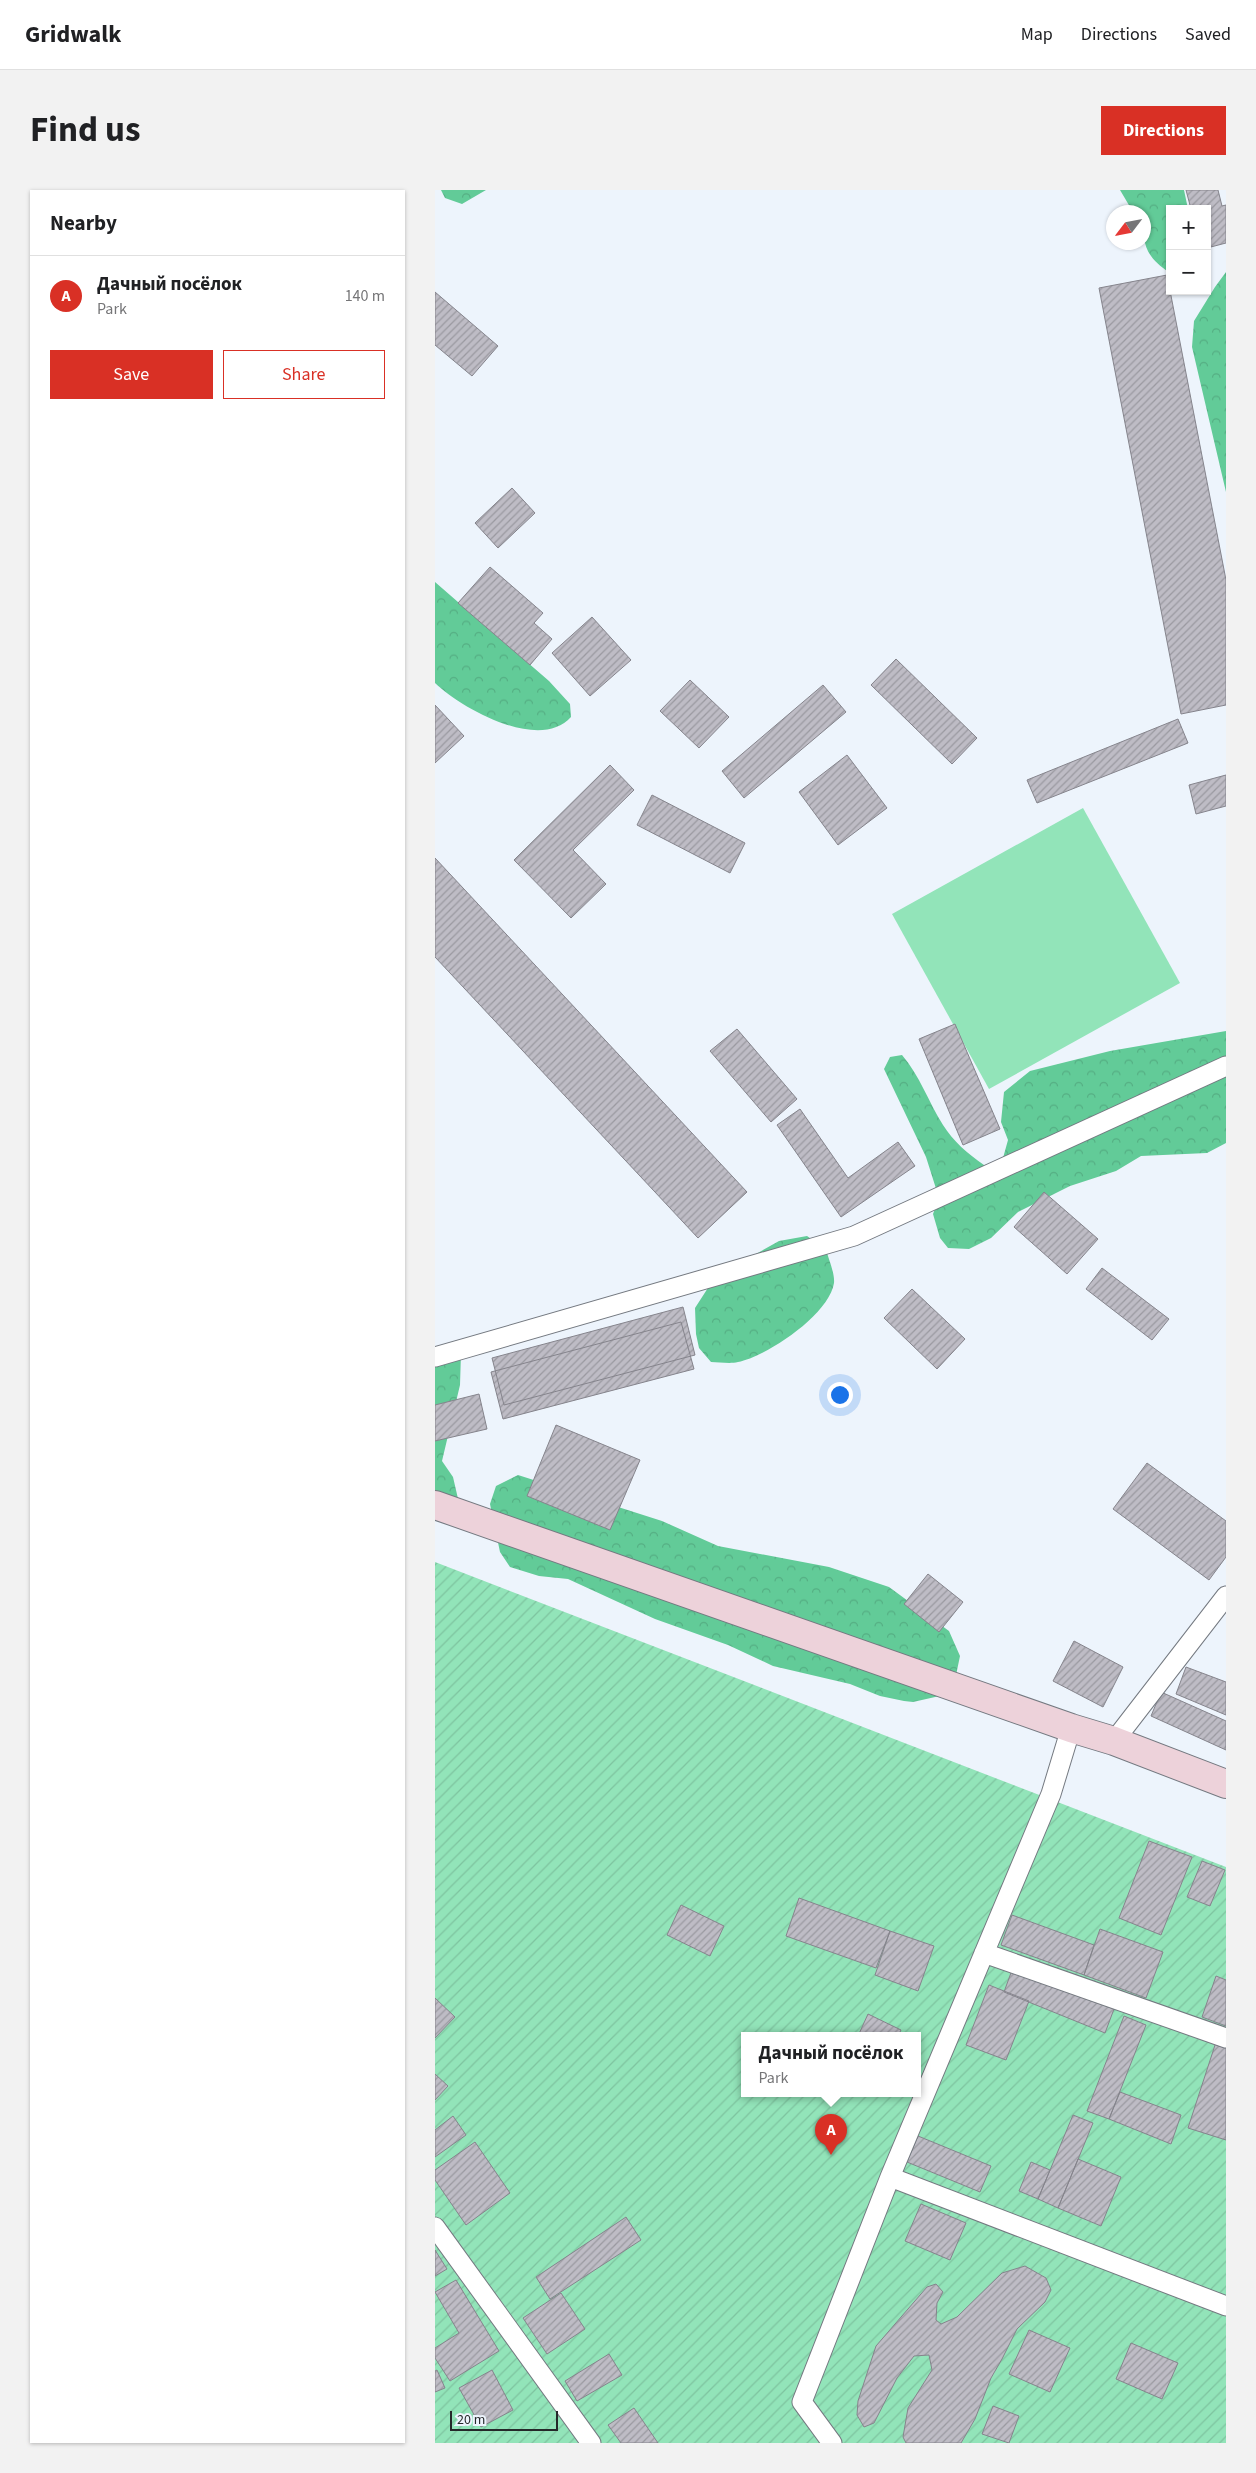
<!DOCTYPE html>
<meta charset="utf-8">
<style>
:root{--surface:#fff;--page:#f2f2f2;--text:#202124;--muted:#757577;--line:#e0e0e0;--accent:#d93025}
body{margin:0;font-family:"Source Sans 3",sans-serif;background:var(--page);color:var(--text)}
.controls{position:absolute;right:15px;top:15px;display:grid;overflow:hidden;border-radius:0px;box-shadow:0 1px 4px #0004}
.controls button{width:45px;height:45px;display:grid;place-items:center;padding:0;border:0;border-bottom:1px solid var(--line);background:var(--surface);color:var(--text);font:25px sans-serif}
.compass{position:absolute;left:671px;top:15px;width:45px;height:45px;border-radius:50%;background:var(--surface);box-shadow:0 1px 4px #0004;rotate:238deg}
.scale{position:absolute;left:15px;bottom:12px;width:108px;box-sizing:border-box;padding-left:5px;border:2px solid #25282a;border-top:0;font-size:14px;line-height:18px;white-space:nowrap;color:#25282a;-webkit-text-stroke:4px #edf4fc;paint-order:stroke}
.you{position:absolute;left:404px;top:1204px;width:18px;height:18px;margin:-12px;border:4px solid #fff;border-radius:50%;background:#1a73e8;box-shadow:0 0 0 8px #1a73e833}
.badge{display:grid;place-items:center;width:32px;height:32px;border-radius:50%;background:var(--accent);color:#fff;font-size:16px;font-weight:700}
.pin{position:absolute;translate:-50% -41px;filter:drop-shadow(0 1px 2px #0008)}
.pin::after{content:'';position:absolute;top:26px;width:18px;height:15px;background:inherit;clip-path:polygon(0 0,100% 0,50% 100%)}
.popup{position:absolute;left:306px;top:1842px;width:180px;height:65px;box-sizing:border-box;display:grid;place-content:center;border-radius:0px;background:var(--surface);filter:drop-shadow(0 1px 4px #0005);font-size:16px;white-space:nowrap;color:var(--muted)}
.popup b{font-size:19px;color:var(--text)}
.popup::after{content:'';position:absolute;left:50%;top:100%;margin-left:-10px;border:10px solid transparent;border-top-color:var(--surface)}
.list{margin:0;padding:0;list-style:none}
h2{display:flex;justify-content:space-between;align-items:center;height:65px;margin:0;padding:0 20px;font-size:21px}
h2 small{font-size:16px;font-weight:400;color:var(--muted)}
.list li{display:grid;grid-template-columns:32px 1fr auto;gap:15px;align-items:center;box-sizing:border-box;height:80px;padding:0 20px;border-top:1px solid var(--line)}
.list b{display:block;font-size:19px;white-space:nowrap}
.list p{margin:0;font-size:16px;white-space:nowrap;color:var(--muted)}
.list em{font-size:16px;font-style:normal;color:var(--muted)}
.actions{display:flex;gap:10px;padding:15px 20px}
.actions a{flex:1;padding:11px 0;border:1px solid var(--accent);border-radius:0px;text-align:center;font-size:18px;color:var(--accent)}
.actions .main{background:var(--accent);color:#fff}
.map{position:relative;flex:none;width:791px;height:2253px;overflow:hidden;border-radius:0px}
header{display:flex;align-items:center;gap:30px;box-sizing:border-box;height:70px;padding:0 25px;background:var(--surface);border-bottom:1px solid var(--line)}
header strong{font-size:24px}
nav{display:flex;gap:28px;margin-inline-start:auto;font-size:18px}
.intro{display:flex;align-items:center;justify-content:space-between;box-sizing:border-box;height:120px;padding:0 30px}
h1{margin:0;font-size:35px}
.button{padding:12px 22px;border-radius:0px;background:var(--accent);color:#fff;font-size:18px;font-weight:700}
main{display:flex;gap:30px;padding:0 30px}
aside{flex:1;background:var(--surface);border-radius:0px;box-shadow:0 1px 4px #0004}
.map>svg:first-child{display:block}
.grass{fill:#92e4b9}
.forest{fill:url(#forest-crowns)}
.garden{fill:url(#garden-furrows);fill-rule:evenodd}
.building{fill:url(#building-hatch);stroke:#85848c}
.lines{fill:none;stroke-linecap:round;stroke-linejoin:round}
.lane-casing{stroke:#747980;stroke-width:21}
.secondary-casing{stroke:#747980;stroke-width:30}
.lane{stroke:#fff;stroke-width:19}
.secondary{stroke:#edd2da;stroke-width:28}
</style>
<header>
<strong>Gridwalk</strong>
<nav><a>Map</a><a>Directions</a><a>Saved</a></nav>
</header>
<div class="intro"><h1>Find us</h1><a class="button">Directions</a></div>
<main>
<aside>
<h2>Nearby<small></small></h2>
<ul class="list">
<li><span class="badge">A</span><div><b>Дачный посёлок</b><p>Park</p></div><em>140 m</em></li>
</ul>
<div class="actions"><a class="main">Save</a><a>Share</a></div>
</aside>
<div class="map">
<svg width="791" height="2253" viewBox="0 0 791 2253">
<defs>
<pattern id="forest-crowns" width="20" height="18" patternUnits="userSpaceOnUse" patternTransform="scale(1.25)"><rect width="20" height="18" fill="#62cb98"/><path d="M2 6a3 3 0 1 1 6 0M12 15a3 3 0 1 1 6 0" fill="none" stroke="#55ae83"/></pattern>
<pattern id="garden-furrows" width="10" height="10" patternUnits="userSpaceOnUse" patternTransform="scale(1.25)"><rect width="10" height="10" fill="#92e4b9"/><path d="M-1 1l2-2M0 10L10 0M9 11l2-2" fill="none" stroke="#7ec49f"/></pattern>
<pattern id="building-hatch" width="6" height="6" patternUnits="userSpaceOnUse" patternTransform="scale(1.25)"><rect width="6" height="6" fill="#bebcc5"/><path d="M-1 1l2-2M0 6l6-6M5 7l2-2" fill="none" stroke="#9a99a0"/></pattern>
</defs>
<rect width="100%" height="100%" fill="#edf4fc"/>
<path class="grass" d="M648,618l97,175 -191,106 -97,-175z"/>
<path class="forest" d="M6,0h45l-24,14 -17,-6z
M685,0h64l4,19h-18v64c-27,-18 -27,-30 -27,-61h-10z
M791,82v220l-34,-145 2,-26 21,-34z
M0,392l114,99 21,23 1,13c-31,35 -109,-8 -136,-34z
M791,841v112l-19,10 -66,3 -25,15 -46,15 -52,26 -27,26 -22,11 -21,-1 -8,-10 -7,-24 6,-16 -13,-41 -42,-88 6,-12 12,-2c18,21 26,46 41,70 10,16 25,29 41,40l12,-1 7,-6 5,-18 -7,-18 3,-30 26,-21 80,-20z
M372,1046l19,13c2,9 9,24 8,34 -5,32 -67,73 -96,79 -8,2 -19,0 -27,0l-12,-14 -3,-14 -1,-26 20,-31 64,-36z
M0,1159l26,4 -1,32 -18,76 11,16 6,26 -24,14z
M83,1285l144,46 56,25 111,21 60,20 60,44 11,25 -5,24 -11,15 -31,7 -9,-1 -24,-5 -30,-12 -77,-18 -45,-21 -73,-26 -87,-40 -29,-3 -29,-9 -10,-15 -10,-48 6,-18z"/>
<path class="garden" d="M0,1372l791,305v576h-791zM310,1846h172v58h-172z"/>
<path class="building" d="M751,0h32l4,16 4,-1v38l-19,5v-39h-16z
M732,85l59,305v125l-45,9 -82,-426z
M0,102l63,54 -26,30 -37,-31z
M77,298l23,25 -37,35 -23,-25z
M55,377l53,46 -9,10 18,16 -22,26 -72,-62z
M157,427l39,43 -41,36 -38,-43z
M461,469l81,79 -25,26 -81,-79z
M255,490l39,37 -30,31 -39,-37z
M388,495l23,27 -102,86 -22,-27z
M0,515l29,31 -29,27z
M743,529l10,24 -151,60 -10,-23z
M412,565l40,53 -49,37 -39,-53z
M175,575l24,25 -61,60 33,34 -35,34 -57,-58z
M791,585v31l-30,8 -7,-29z
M217,605l93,48 -15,30 -93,-48z
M0,668l312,334 -49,46 -263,-281z
M520,834l45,105 -37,16 -44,-106z
M302,839l60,70 -26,23 -61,-71z
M365,919l48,69 50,-36 17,24 -74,51 -64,-92z
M609,1002l54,47 -31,35 -53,-47z
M667,1078l67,51 -17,21 -66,-51z
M477,1099l53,50 -28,30 -53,-51z
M248,1117l12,48 -191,50 -12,-47z
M246,1132l13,47 -191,50 -12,-47z
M44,1204l8,35 -52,12v-36z
M121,1235l84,35 -30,70 -83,-34z
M712,1273l79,58v36l-17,23 -96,-71z
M493,1384l35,28 -24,30 -35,-28z
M639,1451l49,26 -20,40 -50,-26z
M751,1477l40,15v33l-50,-21z
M726,1502l65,29v29l-75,-34z
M714,1651l43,16 -31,78 -42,-17z
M767,1671l23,9 -15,36 -23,-9z
M364,1708l91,33 -14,37 -90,-32z
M246,1715l43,21 -14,30 -43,-21z
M577,1725l82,30 -10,30 -83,-30z
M665,1739l63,23 -17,46 -62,-23z
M455,1741l44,15 -16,45 -43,-16z
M577,1780l102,39 -9,24 -101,-41z
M781,1786l10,4v46l-24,-9z
M554,1795l40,16 -23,59 -40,-15z
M0,1808l20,19 -20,21z
M433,1824l33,16 -3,6h-40z
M689,1826l22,9 -37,94 -22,-8z
M781,1852l10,3v95l-38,-12z
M0,1884l13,12 -13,14z
M685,1902l61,23 -10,29 -62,-25z
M638,1925l20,8 -35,85 -20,-9z
M18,1926l13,19 -31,22v-27z
M483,1946l73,30 -11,26 -73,-30z
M40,1952l35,51 -44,32 -31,-45v-10z
M643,1969l43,18 -20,49 -43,-18z
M596,1972l19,8 -12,29 -19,-8z
M486,2014l45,19 -16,37 -45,-19z
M191,2027l15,23 -91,59 -14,-22z
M0,2060l12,19 -12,7z
M590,2076l21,12 5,12 -6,12 -28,27 -15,30 -11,19 -16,41 -14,24h-55l-3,-6 5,-29 24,-38 -3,-15 -15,1 -17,22 -23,45 -10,4 -7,-12 1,-14 18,-55 51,-59 9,-3 7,8 -6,11 -1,17 5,4 16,-7 45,-44z
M21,2090l43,71 -49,30 -15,-23v-10l24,-15 -24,-41z
M126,2103l24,36 -38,25 -24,-36z
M594,2140l41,18 -20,44 -41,-18z
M696,2153l47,20 -16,36 -46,-20z
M174,2164l13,21 -45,26 -12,-20z
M2,2180l8,18 -10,4v-21z
M57,2180l21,40 -32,17 -22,-39z
M558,2216l26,10 -10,27 -27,-9z
M199,2218l24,35h-37l-13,-18z"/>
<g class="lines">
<defs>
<path id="lane" d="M0,1167l419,-121 372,-170
M679,1551l112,-145
M549,1763l242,85
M455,1987l161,-383 20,-66
M0,2037l156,216
M397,2253l-30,-41 88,-225 336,129"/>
<path id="secondary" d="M0,1315l636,223 43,13 112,43"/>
</defs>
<use href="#lane" class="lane-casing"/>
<use href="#secondary" class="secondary-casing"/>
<use href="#lane" class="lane"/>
<use href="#secondary" class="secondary"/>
</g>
</svg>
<div class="controls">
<button>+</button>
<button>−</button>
</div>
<svg class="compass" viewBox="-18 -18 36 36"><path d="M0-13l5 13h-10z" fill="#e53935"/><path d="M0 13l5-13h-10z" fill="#757577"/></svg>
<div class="scale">20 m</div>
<div class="you"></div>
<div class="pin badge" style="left:396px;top:1965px">A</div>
<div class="popup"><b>Дачный посёлок</b>Park</div>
</div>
</main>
